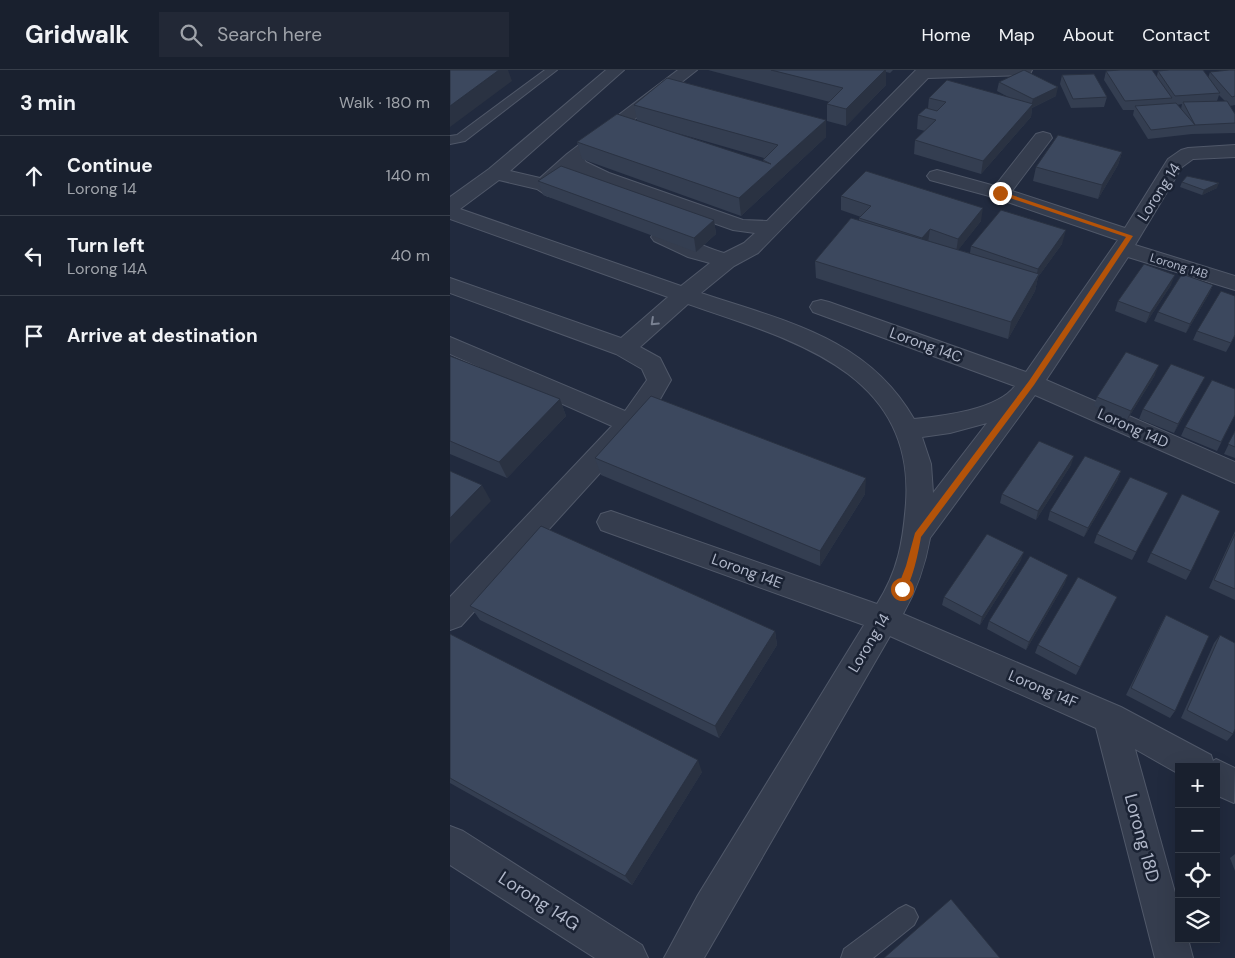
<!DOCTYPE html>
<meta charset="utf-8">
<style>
:root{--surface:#19202e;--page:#222836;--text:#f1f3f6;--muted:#9fa3aa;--line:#373e4a}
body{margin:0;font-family:"DM Sans",sans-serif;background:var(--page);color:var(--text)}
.controls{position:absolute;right:15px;bottom:15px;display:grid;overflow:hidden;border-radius:0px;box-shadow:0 5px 20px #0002}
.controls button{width:45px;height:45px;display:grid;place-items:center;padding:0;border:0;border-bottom:1px solid var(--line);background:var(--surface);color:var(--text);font:25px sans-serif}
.stop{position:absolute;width:15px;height:15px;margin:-11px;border:4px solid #b45309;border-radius:50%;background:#fff}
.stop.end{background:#b45309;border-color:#fff;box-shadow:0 1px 5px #0008}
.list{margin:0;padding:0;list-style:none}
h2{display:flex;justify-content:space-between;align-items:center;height:65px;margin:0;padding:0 20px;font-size:21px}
h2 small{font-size:16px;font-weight:400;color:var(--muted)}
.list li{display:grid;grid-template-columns:32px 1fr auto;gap:15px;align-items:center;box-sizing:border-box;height:80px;padding:0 20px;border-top:1px solid var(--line)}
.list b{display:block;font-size:19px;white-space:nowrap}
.list p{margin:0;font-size:16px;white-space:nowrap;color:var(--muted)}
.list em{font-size:16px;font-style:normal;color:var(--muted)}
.icon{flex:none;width:28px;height:28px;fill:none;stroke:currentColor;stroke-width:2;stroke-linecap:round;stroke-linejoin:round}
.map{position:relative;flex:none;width:785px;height:888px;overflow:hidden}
header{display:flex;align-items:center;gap:30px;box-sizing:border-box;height:70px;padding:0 25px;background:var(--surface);border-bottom:1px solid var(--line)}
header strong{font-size:24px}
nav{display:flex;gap:28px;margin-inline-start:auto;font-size:18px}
.search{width:350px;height:45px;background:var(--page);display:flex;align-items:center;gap:12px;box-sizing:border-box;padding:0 18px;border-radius:0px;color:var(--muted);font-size:19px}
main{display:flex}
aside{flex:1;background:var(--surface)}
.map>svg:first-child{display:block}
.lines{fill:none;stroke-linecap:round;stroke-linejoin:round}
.service-casing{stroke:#505869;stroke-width:2}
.minor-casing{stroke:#505869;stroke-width:2}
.service{fill:#353d4e;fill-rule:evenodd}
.minor{fill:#353d4e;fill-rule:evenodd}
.wall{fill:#343e51;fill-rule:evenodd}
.shaded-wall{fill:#2a3242}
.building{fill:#3c485e;stroke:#2a3242}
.oneway{stroke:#798192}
.route{fill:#b45309}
.labels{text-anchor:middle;stroke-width:5;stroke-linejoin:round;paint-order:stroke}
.far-street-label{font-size:12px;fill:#b1b8ca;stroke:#1a2233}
.street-label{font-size:15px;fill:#b1b8ca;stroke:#1a2233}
.near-street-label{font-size:18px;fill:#b1b8ca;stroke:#1a2233}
</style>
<header>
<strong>Gridwalk</strong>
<div class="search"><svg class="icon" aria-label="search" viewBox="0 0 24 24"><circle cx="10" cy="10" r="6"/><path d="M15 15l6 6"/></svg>Search here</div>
<nav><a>Home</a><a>Map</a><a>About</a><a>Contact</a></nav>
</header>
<main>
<aside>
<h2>3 min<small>Walk · 180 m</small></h2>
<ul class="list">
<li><svg class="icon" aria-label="ahead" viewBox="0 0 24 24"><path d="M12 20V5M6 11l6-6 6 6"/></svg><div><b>Continue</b><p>Lorong 14</p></div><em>140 m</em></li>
<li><svg class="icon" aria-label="left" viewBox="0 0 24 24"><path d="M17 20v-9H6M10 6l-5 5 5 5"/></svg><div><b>Turn left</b><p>Lorong 14A</p></div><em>40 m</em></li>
<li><svg class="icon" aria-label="arrive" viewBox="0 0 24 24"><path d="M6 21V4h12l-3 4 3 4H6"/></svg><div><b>Arrive at destination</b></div></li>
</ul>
</aside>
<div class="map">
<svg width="785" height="888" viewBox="0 0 785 888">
<rect width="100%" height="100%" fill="#212a3e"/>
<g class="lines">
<defs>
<path id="service" d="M95,0h12l-92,71 -15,3v-8l7,-1z
M456,835l8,4 4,8 -4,8 -41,33h-32l3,-9 54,-40z"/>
<path id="minor" d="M156,0h18l-114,101 30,7 27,-24 111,-84h19l-113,89 2,3 23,11 134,47 24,1 149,-151h116l-2,4 -6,1 -96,3 -170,175 -24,13 -33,27c83,28 166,44 213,126 28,-3 83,-9 101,-33l-202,-74 -3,-5 3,-5 8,-2 8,2 197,70 92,-132 -125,-43 -63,-17 -3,-4 3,-4 7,-2 58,16 41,-52 7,-2 7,2 2,4 -40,53 113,37 43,-69 13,-9 7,-2 47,-3v12l-42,2 -11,8 -47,78 100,31v14l-107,-33 -82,123 189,82v21l-200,-88 -105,143c-5,28 -13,51 -27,76l218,93 90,48 2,6 3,-2 19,9 -1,35 -18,-8v-28h-37v7l-44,-25 44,158v32h9l5,19h-38l-59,-230 -206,-92 -186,322h-40l34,-63 166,-270 -263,-95 -4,-8 4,-8 10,-3 266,93c21,-33 26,-62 29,-101 9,-133 -118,-164 -218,-199l-48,43 20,11 11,22 -16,28 -24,31 -170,187 -11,4v-33l162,-171 -162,-72v-17l175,74 22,-31 -5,-11 -26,-15 -166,-61v-15l171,60 47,-41 -218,-78v-22l39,-28zM122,100l23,11 138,49 22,3 -11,10 -20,10c-18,-5 -55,-24 -70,-20l-3,4 3,4 34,16 22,6 -29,23 -221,-77 39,-29 38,9 9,6 7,2 7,-2 3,-4 -7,-7zM537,353l-54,70 -2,-29 -9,-27 28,-4z
M0,756l13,5 179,114 6,13h-53l-145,-93z"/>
</defs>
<use href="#service" class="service-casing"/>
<use href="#minor" class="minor-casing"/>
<use href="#service" class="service"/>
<use href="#minor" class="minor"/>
</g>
<path class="wall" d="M258,0h185l-3,3 -4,-1v13l-40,41 -19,-5v-17l3,-2z
M785,0v35l-5,1 5,8v19l-43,1 -44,5 -15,-24 1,-5h-11l-19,-30 2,-9 51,5 1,-5 50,7 2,-6zM769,25l6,6h-8zM732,34l-1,5 -4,-4z
M612,5l45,22 -3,10 -33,1 -11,-24z
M549,12l57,14 -24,12 -1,9 -50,57 -67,-20 1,-14 10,-9 -8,-2 1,-14 10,-7 1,-10h81l-13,-7z
M184,35l192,15v17l-85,79 -159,-57 -5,-17 60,-22zM227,63l87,25 -1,2v2z
M672,82l-4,13 -20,34 -65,-18 3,-14z
M88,111l176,39 2,14 -20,18 -153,-57z
M732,112l35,6 -15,7 -22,-8z
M391,126l140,25 -23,29 12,3 1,-7 91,-2 -24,33 -3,14 -27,48 -192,-61 -1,-17 44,-40v-3l2,-1 -20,-7z
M721,215l-25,38 -31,-12 3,-10z
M763,215l-4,9 -23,39 -32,-12 4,-9z
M747,261l38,5 -9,16 -33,-12z
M0,286l110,43 6,17 -59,62 -57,-24z
M705,305l-28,45 -33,-14 3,-9z
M750,316l-26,47 -35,-14 4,-10z
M785,345l-18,36 -36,-15 4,-9z
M785,361v27l-11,-4z
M145,388l270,36 -45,72 -219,-91z
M621,395l-35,55 -36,-17 2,-9z
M671,401l-4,10 -33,56 -36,-17 2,-9z
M713,432l-31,58 -38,-17 3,-9z
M785,461v69l-26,-12z
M701,483l40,18 -5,9 -39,-18z
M571,490l-41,65 -38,-20 2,-8z
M615,513l-39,67 -39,-21 2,-8z
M667,527l-41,78 -41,-22 3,-8z
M20,536l305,25 2,14 -58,93 -239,-118z
M716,545l9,96 -5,7 -44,-23 35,-71z
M0,564l252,138 -70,113 -182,-102z
M770,565l13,99 -6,7 -46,-23 33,-75z
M785,784v17l-5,-13z"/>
<path class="shaded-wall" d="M49,0h9l4,11 -62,46v-21z
M435,0h1v15l-40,41v-17z
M608,17l-2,9 -24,12 -1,9 -50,57 2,-13 48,-55 2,-7z
M376,50v17l-85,79 -2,-18z
M672,82l-4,13 -20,34 4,-14z
M769,113l-2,5 -15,7 2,-5z
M533,138l-2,13 -25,32 2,-14z
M264,150l2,14 -20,18 -2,-14z
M480,159l-2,14 -7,9 1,-14z
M616,160l-4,14 -24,33 -3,14 -27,48 3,-17 24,-41 3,-12z
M725,205l-4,10 -25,38 4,-10z
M763,215l-4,9 -23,39 4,-9z
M709,295l-4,10 -28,45 4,-9z
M755,307l-5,9 -26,47 4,-9z
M110,329l6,17 -59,62 -8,-16z
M624,386l-3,9 -35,55 2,-9z
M671,401l-4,10 -33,56 4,-9z
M416,408l-1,16 -45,72v-15z
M32,415l9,16 -41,43v-26z
M574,482l-3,8 -41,65 2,-8z
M618,505l-3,8 -39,67 3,-8z
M325,561l2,14 -58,93 -4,-12z
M248,690l4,12 -70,113 -7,-9z"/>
<path class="building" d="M0,0h49l-49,36z
M321,0h114l-39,39 -19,-5 16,-16z
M574,0l34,17 -25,12 -34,-17z
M670,0h32l20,28 -47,3 -19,-30z
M719,0h34l17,23 -45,3 -17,-25z
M779,0h6v26l-3,1 -22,-25z
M644,4l13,23 -34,2 -11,-24z
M217,8l159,42 -87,78 -162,-56 40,-28 154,50 -8,-4 15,-15 -144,-40z
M497,10l86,24 -50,57 -68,-21 21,-20 -18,-5 8,-7 11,3 9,-9 -17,-4z
M777,31l8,13v9l-40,2 -12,-23z
M726,33l19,22 -44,5 -16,-24z
M608,65l64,17 -20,33 -66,-18z
M111,96l153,54 -20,18 -156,-57z
M416,101l117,37 -25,31 -28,-10 -8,9 -63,-20 12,-12 -30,-10z
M737,106l32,7 -15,7 -22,-8z
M551,140l65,20 -28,39 -67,-23z
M401,148l188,56 -28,48 -196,-61z
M694,194l31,11 -25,38 -32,-12z
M732,204l31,11 -23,39 -32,-12z
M771,221l14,5v39l-4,8 -34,-12z
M676,282l33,13 -28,46 -34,-14z
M0,286l110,43 -61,63 -49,-21z
M721,294l34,13 -27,47 -35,-15z
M762,310l23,9v26l-14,27 -36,-15z
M201,326l215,82 -46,73 -225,-93z
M785,361v16l-7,-3z
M589,371l35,15 -36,55 -36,-17z
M635,386l36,15 -33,57 -38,-17z
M0,401l32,14 -32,33z
M680,407l38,16 -32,59 -39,-18z
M732,424l38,17 -29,60 -40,-18z
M91,456l234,105 -60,95 -245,-120z
M537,464l37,18 -42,65 -38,-20z
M785,464v55l-21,-9z
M580,486l38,19 -39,67 -40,-21z
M628,507l39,20 -37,70 -42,-22z
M716,545l43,21 -34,75 -44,-23z
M0,564l248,126 -73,116 -175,-98z
M770,565l15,8v86l-2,5 -46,-24z
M501,829l49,59h-116z"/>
<defs><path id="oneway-chevron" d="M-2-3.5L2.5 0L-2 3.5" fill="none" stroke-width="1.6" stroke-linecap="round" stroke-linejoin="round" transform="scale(1.25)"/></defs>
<use class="oneway" href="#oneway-chevron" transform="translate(204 252) rotate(137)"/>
<path class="route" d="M550,121l133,45 -99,149 -113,152c-2,12 -9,50 -19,56l-5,-4 9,-23 9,-33 114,-152 97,-144 -128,-43z"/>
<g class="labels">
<g class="far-street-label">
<text transform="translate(729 196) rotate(17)" y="4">Lorong 14B</text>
</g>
<g class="street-label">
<text transform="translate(709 122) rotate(-57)" y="5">Lorong 14</text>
<text transform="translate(476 275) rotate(20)" y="5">Lorong 14C</text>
<text transform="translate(683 358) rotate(24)" y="5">Lorong 14D</text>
<text transform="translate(297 501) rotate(20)" y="5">Lorong 14E</text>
<text transform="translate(419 573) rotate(-59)" y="5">Lorong 14</text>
<text transform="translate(593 619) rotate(23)" y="5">Lorong 14F</text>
</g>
<g class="near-street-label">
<text transform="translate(692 768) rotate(75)" y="6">Lorong 18D</text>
<text transform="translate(89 831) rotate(33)" y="6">Lorong 14G</text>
</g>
</g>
</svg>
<div class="controls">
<button>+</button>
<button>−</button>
<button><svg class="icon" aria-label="locate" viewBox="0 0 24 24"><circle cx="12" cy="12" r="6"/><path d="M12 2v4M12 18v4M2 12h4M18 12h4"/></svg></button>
<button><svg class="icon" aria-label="layers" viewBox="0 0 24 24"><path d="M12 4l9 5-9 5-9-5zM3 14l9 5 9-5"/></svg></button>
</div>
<div class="stop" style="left:452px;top:519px"></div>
<div class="stop end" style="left:550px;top:123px"></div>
</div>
</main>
